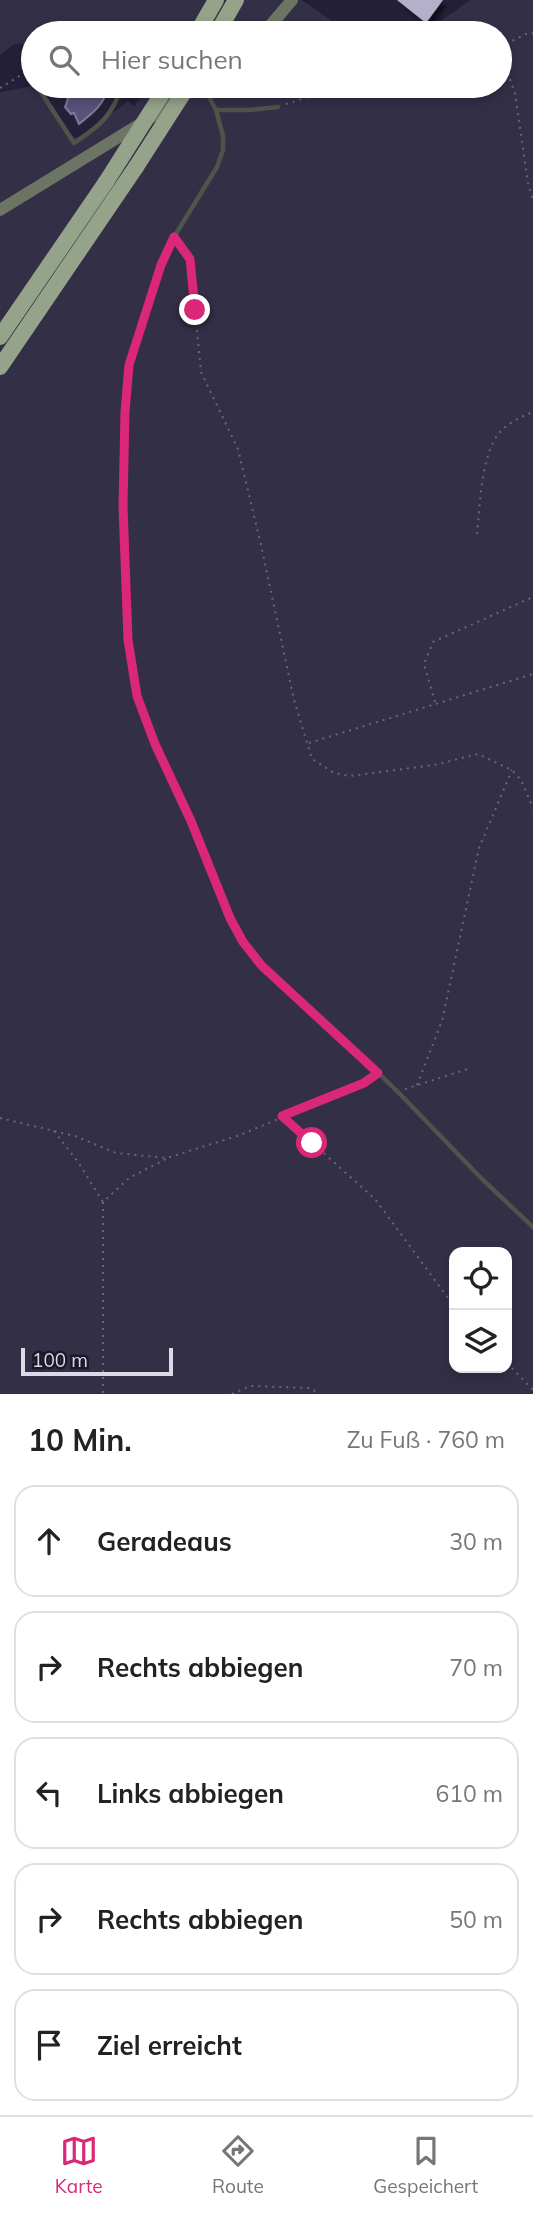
<!DOCTYPE html>
<html lang="de">
<meta charset="utf-8">
<style>
:root{--surface:#fff;--page:#f6f6f6;--text:#222;--muted:#767676;--line:#e0e0e0;--accent:#db2777}
body{margin:0;font-family:Mulish,sans-serif;background:var(--page);color:var(--text)}
.controls{position:absolute;right:21px;bottom:21px;display:grid;overflow:hidden;border-radius:14px;box-shadow:0 4px 10px #0003}
.controls button{width:63px;height:63px;display:grid;place-items:center;padding:0;border:0;border-bottom:2px solid var(--line);background:var(--surface);color:var(--text);font:35px sans-serif}
.scale{position:absolute;left:21px;bottom:18px;width:152px;box-sizing:border-box;padding-left:7px;border:4px solid #dbdae7;border-top:0;font-size:19px;line-height:24px;white-space:nowrap;color:#dbdae7;-webkit-text-stroke:5px #1b182b;paint-order:stroke}
.stop{position:absolute;width:21px;height:21px;margin:-16px;border:5px solid #db2777;border-radius:50%;background:#fff}
.stop.end{background:#db2777;border-color:#fff;box-shadow:0 2px 7px #0008}
.list{margin:0;padding:0;list-style:none}
h2{display:flex;justify-content:space-between;align-items:center;height:91px;margin:0;padding:0 28px;font-size:30px}
h2 small{font-size:23px;font-weight:400;color:var(--muted)}
.list li{display:grid;grid-template-columns:46px 1fr auto;gap:21px;align-items:center;box-sizing:border-box;height:112px;margin:0 14px 14px;padding:0 14px;border:2px solid var(--line);border-radius:21px}
.list b{display:block;font-size:26px;white-space:nowrap}
.list em{font-size:23px;font-style:normal;color:var(--muted)}
.icon{flex:none;width:38px;height:38px;fill:none;stroke:currentColor;stroke-width:2;stroke-linecap:round;stroke-linejoin:round}
.map{position:relative;flex:none;width:533px;height:1394px;overflow:hidden}
.search{position:absolute;background:var(--surface);box-shadow:0 4px 10px #0003;left:21px;right:21px;top:21px;height:77px;display:flex;align-items:center;gap:18px;box-sizing:border-box;padding:0 24px;border-radius:38px;color:var(--muted);font-size:26px}
.sheet{height:721px;background:var(--surface)}
nav{display:flex;justify-content:space-around;align-items:center;box-sizing:border-box;height:98px;border-top:2px solid var(--line);background:var(--surface);font-size:19px;color:var(--muted)}
nav a{display:grid;justify-items:center;gap:4px}
nav .on{color:var(--accent)}
.map>svg:first-child{display:block}
.built{fill:#252039}
.green{fill:#332f47;fill-rule:evenodd}
.water{fill:#59527a;stroke:#807b9b;stroke-width:2}
.building{fill:#b4b0cb;filter:url(#shadow)}
.lines{fill:none;stroke-linecap:round;stroke-linejoin:round}
.path{stroke:#696777;stroke-width:2;stroke-dasharray:2 5;stroke-linecap:butt}
.service{stroke:#4f544a;stroke-width:4.5}
.secondary{stroke:#6c7464;stroke-width:12}
.motorway{stroke:#96a38b;stroke-width:16}
.motorway-bridge{stroke:#96a38b;stroke-width:16}
.route{stroke:#db2777;stroke-width:9}
</style>
<div class="map">
<svg width="533" height="1394" viewBox="0 0 533 1394">
<defs>
<filter id="shadow"><feDropShadow dx="4.5" dy="4.5" stdDeviation="2" flood-color="#0009"/></filter>
</defs>
<rect width="100%" height="100%" fill="#1b182b"/>
<path class="built" d="M308,0h162l-46,33h-75l-43,-30z
M14,44l19,1v41h118l-17,20 -6,-5 -49,37 -12,-2 -21,-39 -32,-8 -14,3v-37z"/>
<path class="green" d="M0,0h302l47,33h-316v12l-19,-1 -14,11z
M470,0h63v1394h-533v-1302l33,-6 13,11 21,39 12,2 49,-37 6,5 16,-20h350v-53h-76zM454,1252h53v116h-53z"/>
<path class="water" d="M59,86h49c-3,18 -15,27 -29,38l-5,-11 -3,1 -6,-7 3,-8z"/>
<path class="building" d="M397,0h46l-17,23z"/>
<g class="lines">
<path class="path" d="M459,33h5
M500,47l26,-13 7,-1
M500,53l15,40 13,90 5,18
M0,88l26,-16
M286,104l59,-18
M179,243l11,16 11,113 37,77 23,96 33,155 18,59 22,14 16,3 84,-11 44,-11 34,16 9,10 12,28
M477,534c3,-27 4,-81 23,-102 8,-9 22,-16 33,-20
M435,702l-11,-38 9,-22 100,-45
M309,743l224,-69
M417,1085l25,-64 37,-173 33,-78
M405,1089l63,-20
M282,1116l93,83 79,107
M0,1118l75,18 41,17 51,5 73,-23 124,-52 8,-6
M54,1131l24,31 25,40 26,-24 37,-19
M103,1202v192
M507,1363l26,27
M232,1394l18,-8 61,2 7,6"/>
<path class="service" d="M33,75v5
M37,86l37,57c26,-17 38,-27 48,-57
M203,86l13,24 7,26v14l-6,17 -43,70 -13,28 -32,100 -4,48 -2,93 5,134 9,56 18,48 36,77 39,97 13,23 19,25 56,49 80,77 84,87 51,48
M216,110h34l28,-3"/>
<path class="secondary" d="M264,33l28,-33
M0,210l153,-94 44,-30"/>
<path class="motorway" d="M197,33l19,-33
M217,33l19,-33
M0,337l106,-155
M0,367l136,-200"/>
<path class="motorway-bridge" d="M136,167l52,-81
M106,182l61,-96"/>
</g>
<g class="lines">
<path class="route" d="M195,310l-5,-51 -16,-22 -13,28 -32,100 -4,47 -2,94 5,134 9,56 18,48 36,77 39,97 13,24 19,24 116,107 -14,10 -82,33 30,27"/>
</g>
</svg>
<div class="controls">
<button><svg class="icon" aria-label="locate" viewBox="0 0 24 24"><circle cx="12" cy="12" r="6"/><path d="M12 2v4M12 18v4M2 12h4M18 12h4"/></svg></button>
<button><svg class="icon" aria-label="layers" viewBox="0 0 24 24"><path d="M12 4l9 5-9 5-9-5zM3 14l9 5 9-5"/></svg></button>
</div>
<div class="scale">100 m</div>
<div class="stop" style="left:312px;top:1143px"></div>
<div class="stop end" style="left:195px;top:310px"></div>
<div class="search"><svg class="icon" aria-label="search" viewBox="0 0 24 24"><circle cx="10" cy="10" r="6"/><path d="M15 15l6 6"/></svg>Hier suchen</div>
</div>
<section class="sheet">
<h2>10 Min.<small>Zu Fuß · 760 m</small></h2>
<ul class="list">
<li><svg class="icon" aria-label="ahead" viewBox="0 0 24 24"><path d="M12 20V5M6 11l6-6 6 6"/></svg><div><b>Geradeaus</b></div><em>30 m</em></li>
<li><svg class="icon" aria-label="right" viewBox="0 0 24 24"><path d="M7 20v-9h11M14 6l5 5-5 5"/></svg><div><b>Rechts abbiegen</b></div><em>70 m</em></li>
<li><svg class="icon" aria-label="left" viewBox="0 0 24 24"><path d="M17 20v-9H6M10 6l-5 5 5 5"/></svg><div><b>Links abbiegen</b></div><em>610 m</em></li>
<li><svg class="icon" aria-label="right" viewBox="0 0 24 24"><path d="M7 20v-9h11M14 6l5 5-5 5"/></svg><div><b>Rechts abbiegen</b></div><em>50 m</em></li>
<li><svg class="icon" aria-label="arrive" viewBox="0 0 24 24"><path d="M6 21V4h12l-3 4 3 4H6"/></svg><div><b>Ziel erreicht</b></div></li>
</ul>
</section>
<nav>
<a class="on"><svg class="icon" aria-label="map" viewBox="0 0 24 24"><path d="M3 6l6-2 6 2 6-2v14l-6 2-6-2-6 2zM9 4v14M15 6v14"/></svg>Karte</a>
<a><svg class="icon" aria-label="directions" viewBox="0 0 24 24"><path d="M12 3l9 9-9 9-9-9zM9 14v-3h6M13 9l2 2-2 2"/></svg>Route</a>
<a><svg class="icon" aria-label="saved" viewBox="0 0 24 24"><path d="M7 4h10v16l-5-4-5 4z"/></svg>Gespeichert</a>
</nav>
